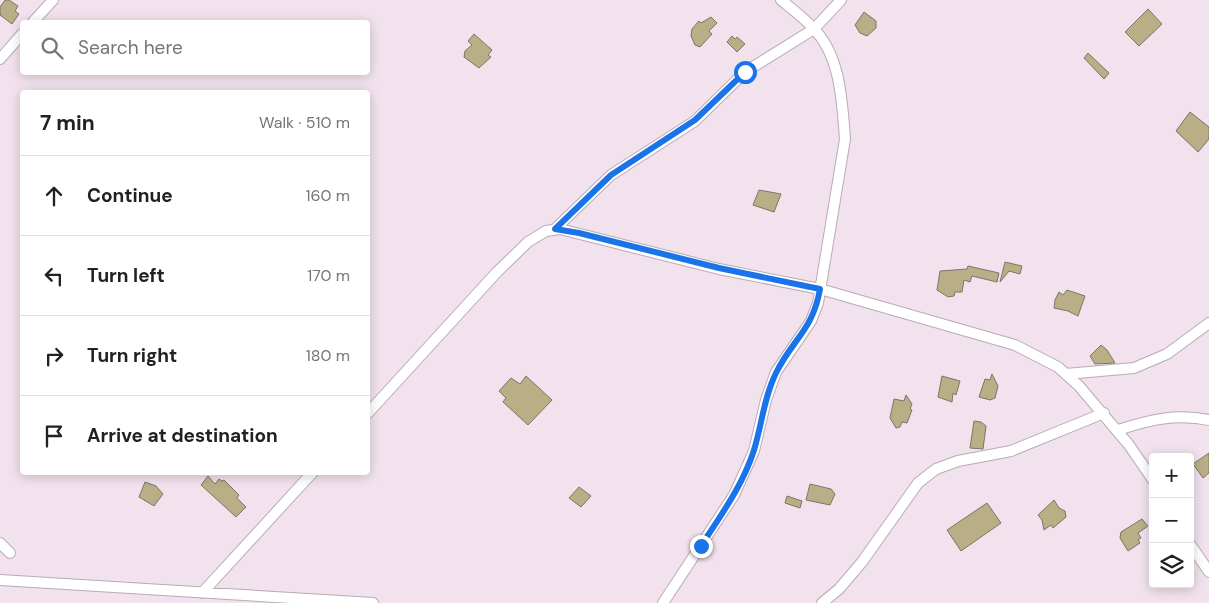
<!DOCTYPE html>
<meta charset="utf-8">
<style>
:root{--surface:#fff;--page:#f6f6f6;--text:#202124;--muted:#757577;--line:#e0e0e0}
body{margin:0;font-family:"DM Sans",sans-serif;background:var(--page);color:var(--text)}
.controls{position:absolute;right:15px;bottom:15px;display:grid;overflow:hidden;border-radius:5px;box-shadow:0 2px 12px #0003}
.controls button{width:45px;height:45px;display:grid;place-items:center;padding:0;border:0;border-bottom:1px solid var(--line);background:var(--surface);color:var(--text);font:25px sans-serif}
.stop{position:absolute;width:15px;height:15px;margin:-11px;border:4px solid #1a73e8;border-radius:50%;background:#fff}
.stop.end{background:#1a73e8;border-color:#fff;box-shadow:0 1px 5px #0008}
.list{margin:0;padding:0;list-style:none}
h2{display:flex;justify-content:space-between;align-items:center;height:65px;margin:0;padding:0 20px;font-size:21px}
h2 small{font-size:16px;font-weight:400;color:var(--muted)}
.list li{display:grid;grid-template-columns:32px 1fr auto;gap:15px;align-items:center;box-sizing:border-box;height:80px;padding:0 20px;border-top:1px solid var(--line)}
.list b{display:block;font-size:19px;white-space:nowrap}
.list em{font-size:16px;font-style:normal;color:var(--muted)}
.icon{flex:none;width:28px;height:28px;fill:none;stroke:currentColor;stroke-width:2;stroke-linecap:round;stroke-linejoin:round}
.map{position:relative;flex:none;width:1209px;height:603px;overflow:hidden}
.search{position:absolute;background:var(--surface);box-shadow:0 2px 12px #0003;left:20px;top:20px;width:350px;height:55px;display:flex;align-items:center;gap:12px;box-sizing:border-box;padding:0 18px;border-radius:5px;color:var(--muted);font-size:19px}
.panel{position:absolute;background:var(--surface);box-shadow:0 2px 12px #0003;left:20px;top:90px;width:350px;height:385px;border-radius:5px}
.map>svg:first-child{display:block}
.building{fill:#b9ae86;stroke:#7a7668}
.lines{fill:none;stroke-linecap:round;stroke-linejoin:round}
.minor-casing{stroke:#b9abb6;stroke-width:12}
.minor{stroke:#fff;stroke-width:10}
.route{stroke:#1a73e8;stroke-width:6}
</style>
<div class="map">
<svg width="1209" height="603" viewBox="0 0 1209 603">
<rect width="100%" height="100%" fill="#f1e2ed"/>
<path class="building" d="M5,0h4l9,6 -3,5 4,3 -7,10 -12,-9v-8z
M1148,9l14,15 -23,22 -14,-14z
M864,12l12,9v7l-9,8 -7,-3 -5,-8z
M711,17l6,6 -8,8 3,3 -12,13 -5,-2 -4,-9 1,-7 7,-8 2,2z
M474,34l18,16 -4,5 3,2 -12,11 -15,-11 1,-6 7,-6 -4,-4z
M732,36l3,3 2,-2 8,7 -8,8 -10,-10z
M1088,53l21,20 -5,6 -20,-21z
M1190,112l19,15v12l-11,13 -22,-21z
M759,190l22,4 -7,18 -21,-7z
M1005,262l17,4 -2,8 -11,-3 -9,11z
M968,266l31,7 -2,9 -25,-6 -2,6 -6,-2 -2,12h-7l-1,4 -6,1 -11,-7 3,-19 27,-2z
M1067,290l18,6 -7,20 -10,-5 -14,-3 1,-8 4,-8 4,3z
M1101,345l6,5 8,13 -20,1 -5,-8z
M992,374l6,12 -3,12 -5,2 -11,-3 6,-18 5,1z
M526,376l26,24 -24,25 -25,-23 3,-4 -7,-7 12,-13 9,6z
M942,376l18,5 -4,14 -3,-2 -1,9 -14,-5z
M906,395l6,9 -2,5 2,1 -5,13 -5,-1 -2,5 -4,1 -6,-10 4,-19 10,2z
M974,421l7,1 5,4 -3,23 -13,-1z
M1209,453v20l-6,5 -10,-14z
M208,476l7,8 4,-5 3,2 2,-1 15,15 -2,3 9,9 -10,10 -35,-32z
M145,482l11,4 7,8 -9,12 -15,-9z
M810,484l21,5 4,5 -5,11 -24,-5z
M579,487l12,9 -10,11 -12,-9z
M787,496l15,5 -2,7 -15,-5z
M1054,500l5,8 6,3 1,6 -13,11 -2,-3 -7,5 -2,-10 -4,-5z
M987,503l14,20 -40,28 -14,-21z
M1142,519l6,7 -10,7 3,5 -3,2 2,3 -12,8 -8,-13 1,-6z"/>
<g class="lines">
<defs>
<path id="minor" d="M33,22l20,-22
M0,59l22,-25
M555,229l56,-54 84,-54 50,-49 69,-43 27,-29
M1066,374l68,-6 33,-14 42,-31
M368,413l129,-141 31,-30 18,-11 14,-2 159,40 101,20 195,56 43,22 21,19 50,59 24,35
M1118,430c31,-10 58,-17 91,-10
M0,543l10,10
M1190,544l19,28
M0,580l373,23
M202,593l111,-121
M663,603l71,-108 20,-44 12,-51 10,-28 35,-51 7,-18 27,-164c-3,-37 -4,-83 -32,-111 -9,-10 -21,-19 -32,-28
M822,603l17,-14 23,-27 56,-79 18,-14 22,-8 53,-10 93,-38"/>
</defs>
<use href="#minor" class="minor-casing"/>
<use href="#minor" class="minor"/>
</g>
<g class="lines">
<path class="route" d="M701,546c20,-31 42,-61 53,-96 8,-26 10,-53 22,-77 16,-33 37,-43 44,-84l-101,-21 -140,-35 -24,-4 56,-54 84,-55 50,-48"/>
</g>
</svg>
<div class="controls">
<button>+</button>
<button>−</button>
<button><svg class="icon" aria-label="layers" viewBox="0 0 24 24"><path d="M12 4l9 5-9 5-9-5zM3 14l9 5 9-5"/></svg></button>
</div>
<div class="stop" style="left:745px;top:72px"></div>
<div class="stop end" style="left:701px;top:546px"></div>
<div class="search"><svg class="icon" aria-label="search" viewBox="0 0 24 24"><circle cx="10" cy="10" r="6"/><path d="M15 15l6 6"/></svg>Search here</div>
<section class="panel">
<h2>7 min<small>Walk · 510 m</small></h2>
<ul class="list">
<li><svg class="icon" aria-label="ahead" viewBox="0 0 24 24"><path d="M12 20V5M6 11l6-6 6 6"/></svg><div><b>Continue</b></div><em>160 m</em></li>
<li><svg class="icon" aria-label="left" viewBox="0 0 24 24"><path d="M17 20v-9H6M10 6l-5 5 5 5"/></svg><div><b>Turn left</b></div><em>170 m</em></li>
<li><svg class="icon" aria-label="right" viewBox="0 0 24 24"><path d="M7 20v-9h11M14 6l5 5-5 5"/></svg><div><b>Turn right</b></div><em>180 m</em></li>
<li><svg class="icon" aria-label="arrive" viewBox="0 0 24 24"><path d="M6 21V4h12l-3 4 3 4H6"/></svg><div><b>Arrive at destination</b></div></li>
</ul>
</section>
</div>
